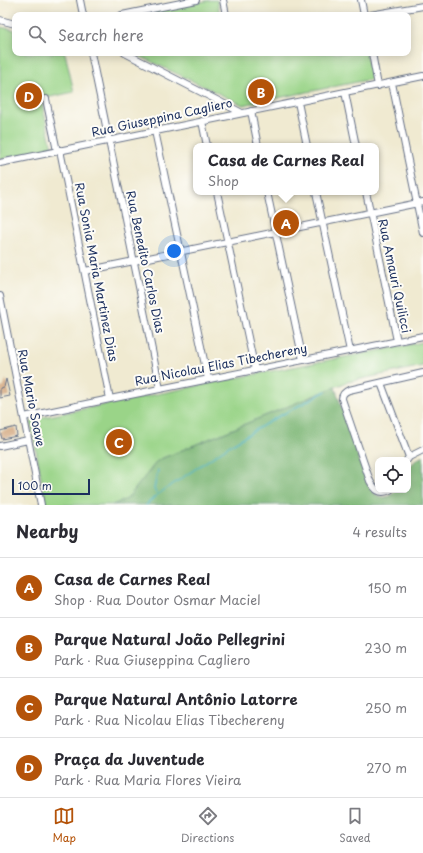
<!DOCTYPE html>
<meta charset="utf-8">
<style>
:root{--surface:#fff;--page:#f7f7f7;--text:#2b2b33;--muted:#7c7c81;--line:#e1e1e2;--accent:#b45309}
body{margin:0;font-family:"Playpen Sans",sans-serif;background:var(--page);color:var(--text)}
.controls{position:absolute;right:12px;bottom:12px;display:grid;overflow:hidden;border-radius:8px;box-shadow:0 2px 10px #0003}
.controls button{width:36px;height:36px;display:grid;place-items:center;padding:0;border:0;border-bottom:1px solid var(--line);background:var(--surface);color:var(--text);font:20px sans-serif}
.scale{position:absolute;left:12px;bottom:10px;width:78px;box-sizing:border-box;padding-left:4px;border:2px solid #1b2f5e;border-top:0;font-size:11px;line-height:14px;white-space:nowrap;color:#1b2f5e;-webkit-text-stroke:3px #fdfcf7;paint-order:stroke}
.you{position:absolute;left:174px;top:251px;width:14px;height:14px;margin:-10px;border:3px solid #fff;border-radius:50%;background:#1a73e8;box-shadow:0 0 0 6px #1a73e833}
.badge{display:grid;place-items:center;width:26px;height:26px;border-radius:50%;background:var(--accent);color:#fff;font-size:13px;font-weight:700}
.pin{position:absolute;translate:-50% -50%;border:2px solid #fff;box-shadow:0 1px 4px #0006}
.popup{position:absolute;left:193px;top:143px;width:186px;height:52px;box-sizing:border-box;display:grid;place-content:center;border-radius:8px;background:var(--surface);filter:drop-shadow(0 1px 3px #0005);font-size:13px;white-space:nowrap;color:var(--muted)}
.popup b{font-size:15px;color:var(--text)}
.popup::after{content:'';position:absolute;left:50%;top:100%;margin-left:-8px;border:8px solid transparent;border-top-color:var(--surface)}
.list{margin:0;padding:0;list-style:none}
h2{display:flex;justify-content:space-between;align-items:center;height:52px;margin:0;padding:0 16px;font-size:17px}
h2 small{font-size:13px;font-weight:400;color:var(--muted)}
.list li{display:grid;grid-template-columns:26px 1fr auto;gap:12px;align-items:center;box-sizing:border-box;height:60px;padding:0 16px;border-top:1px solid var(--line)}
.list b{display:block;font-size:15px;white-space:nowrap}
.list p{margin:0;font-size:13px;white-space:nowrap;color:var(--muted)}
.list em{font-size:13px;font-style:normal;color:var(--muted)}
.icon{flex:none;width:22px;height:22px;fill:none;stroke:currentColor;stroke-width:2;stroke-linecap:round;stroke-linejoin:round}
.map{position:relative;flex:none;width:423px;height:505px;overflow:hidden}
.search{position:absolute;background:var(--surface);box-shadow:0 2px 10px #0003;left:12px;right:12px;top:12px;height:44px;display:flex;align-items:center;gap:10px;box-sizing:border-box;padding:0 14px;border-radius:8px;color:var(--muted);font-size:15px}
.sheet{height:292px;background:var(--surface)}
nav{display:flex;justify-content:space-around;align-items:center;box-sizing:border-box;height:56px;border-top:1px solid var(--line);background:var(--surface);font-size:11px;color:var(--muted)}
nav a{display:grid;justify-items:center;gap:2px}
nav .on{color:var(--accent)}
.map>svg:first-child{display:block}
.green{fill:#9ad488;stroke:#5a8273}
.forest{fill:#7bb674;stroke:#4b7269}
.lines{fill:none;stroke-linecap:round;stroke-linejoin:round}
.stream{stroke:#3eacbb;stroke-width:1.5}
.building{fill:#d6ae89}
.street-casing{stroke:#667086;stroke-width:8}
.street{stroke:#fff;stroke-width:6}
.labels{text-anchor:middle;stroke-width:4;stroke-linejoin:round;paint-order:stroke}
.street-label{font-size:12px;fill:#1b2f5e;stroke:#fdfcf7}
</style>
<div class="map">
<svg width="423" height="505" viewBox="0 0 423 505">
<rect width="100%" height="100%" fill="#fdfcf7"/>
<filter id="ink" filterUnits="userSpaceOnUse"><feTurbulence type="fractalNoise" baseFrequency=".025" numOctaves="2"/><feDisplacementMap in="SourceGraphic" scale="8" xChannelSelector="R" yChannelSelector="G"/><feConvolveMatrix kernelMatrix="1 2 1 2 8 2 1 2 1" color-interpolation-filters="sRGB"/></filter>
<filter id="wash" filterUnits="userSpaceOnUse"><feTurbulence type="fractalNoise" baseFrequency=".012" numOctaves="4" result="noise"/><feDisplacementMap in="SourceGraphic" scale="16" xChannelSelector="R" yChannelSelector="G"/><feGaussianBlur stdDeviation="0.9" result="paint"/><feColorMatrix in="noise" values="0 0 0 0 0 0 0 0 0 0 0 0 0 0 0 0 0 1.4 0 .05"/><feComposite in="paint" operator="in"/></filter>
<g filter="url(#wash)">
<rect width="100%" height="100%" fill="#f0ead1"/>
<path class="green" d="M210,0h7l3,15h-79z
M0,27l15,3v23h50l9,39 -33,7 11,49 -52,11z
M133,53h233l6,26 -129,26z
M423,342v24l-76,16 -189,78 -31,40 -15,5h-66l-15,-82 3,-4 207,-42z"/>
<path class="forest" d="M335,387l31,94c6,13 18,24 30,9h12v-22l8,-8 7,-4v49h-311l15,-6 31,-39z"/>
<g class="lines">
<path class="stream" d="M157,495l-3,-6 4,-19
M146,505l11,-10 75,-51 42,-25 52,-28"/>
</g>
<g id="blocks">
<path class="building" d="M6,379l4,17 -10,2v-10l4,-1z
M16,427l1,9 -15,3 -2,-8z"/>
</g>
</g>
<g filter="url(#ink)">
<use href="#blocks" fill-opacity="0" stroke="#667086" stroke-width="1"/>
<g class="lines">
<defs>
<path id="street" d="M80,0l3,15
M223,0l3,15
M361,0l3,15
M122,15l74,-15
M370,15l53,-9
M0,20l15,4
M91,53l69,336
M125,53l117,60
M372,53l6,33
M392,83l31,150
M345,92l11,54
M46,99l11,52
M298,102l9,44
M251,111l7,35
M202,121l5,25
M155,131l53,248
M60,150l50,249
M0,163l423,-87
M217,192l38,178
M267,192l36,168
M316,192l34,159
M366,192l31,149
M85,271l338,-69
M0,296l41,209
M381,383l28,74
M24,417l86,-18 313,-63
M0,446l28,-6
M407,460l2,-3 14,-7
M390,490c-10,5 -15,0 -20,-9l-28,-82c0,-5 2,-7 7,-9l74,-17"/>
</defs>
<use href="#street" class="street-casing"/>
<use href="#street" class="street"/>
</g>
</g>
<g class="labels">
<g class="street-label">
<text transform="translate(162 118) rotate(-12)" y="4">Rua Giuseppina Cagliero</text>
<text transform="translate(145 262) rotate(78)" y="4">Rua Benedito Carlos Dias</text>
<text transform="translate(96 272) rotate(79)" y="4">Rua Sonia Maria Martinez Dias</text>
<text transform="translate(394 276) rotate(78)" y="4">Rua Amauri Quilicci</text>
<text transform="translate(221 365) rotate(-11)" y="4">Rua Nicolau Elias Tibechereny</text>
<text transform="translate(31 398) rotate(79)" y="4">Rua Mario Soave</text>
</g>
</g>
</svg>
<div class="controls">
<button><svg class="icon" aria-label="locate" viewBox="0 0 24 24"><circle cx="12" cy="12" r="6"/><path d="M12 2v4M12 18v4M2 12h4M18 12h4"/></svg></button>
</div>
<div class="scale">100 m</div>
<div class="you"></div>
<div class="pin badge" style="left:286px;top:223px">A</div>
<div class="popup"><b>Casa de Carnes Real</b>Shop</div>
<div class="pin badge" style="left:261px;top:92px">B</div>
<div class="pin badge" style="left:119px;top:442px">C</div>
<div class="pin badge" style="left:29px;top:96px">D</div>
<div class="search"><svg class="icon" aria-label="search" viewBox="0 0 24 24"><circle cx="10" cy="10" r="6"/><path d="M15 15l6 6"/></svg>Search here</div>
</div>
<section class="sheet">
<h2>Nearby<small>4 results</small></h2>
<ul class="list">
<li><span class="badge">A</span><div><b>Casa de Carnes Real</b><p>Shop · Rua Doutor Osmar Maciel</p></div><em>150 m</em></li>
<li><span class="badge">B</span><div><b>Parque Natural João Pellegrini</b><p>Park · Rua Giuseppina Cagliero</p></div><em>230 m</em></li>
<li><span class="badge">C</span><div><b>Parque Natural Antônio Latorre</b><p>Park · Rua Nicolau Elias Tibechereny</p></div><em>250 m</em></li>
<li><span class="badge">D</span><div><b>Praça da Juventude</b><p>Park · Rua Maria Flores Vieira</p></div><em>270 m</em></li>
</ul>
</section>
<nav>
<a class="on"><svg class="icon" aria-label="map" viewBox="0 0 24 24"><path d="M3 6l6-2 6 2 6-2v14l-6 2-6-2-6 2zM9 4v14M15 6v14"/></svg>Map</a>
<a><svg class="icon" aria-label="directions" viewBox="0 0 24 24"><path d="M12 3l9 9-9 9-9-9zM9 14v-3h6M13 9l2 2-2 2"/></svg>Directions</a>
<a><svg class="icon" aria-label="saved" viewBox="0 0 24 24"><path d="M7 4h10v16l-5-4-5 4z"/></svg>Saved</a>
</nav>
